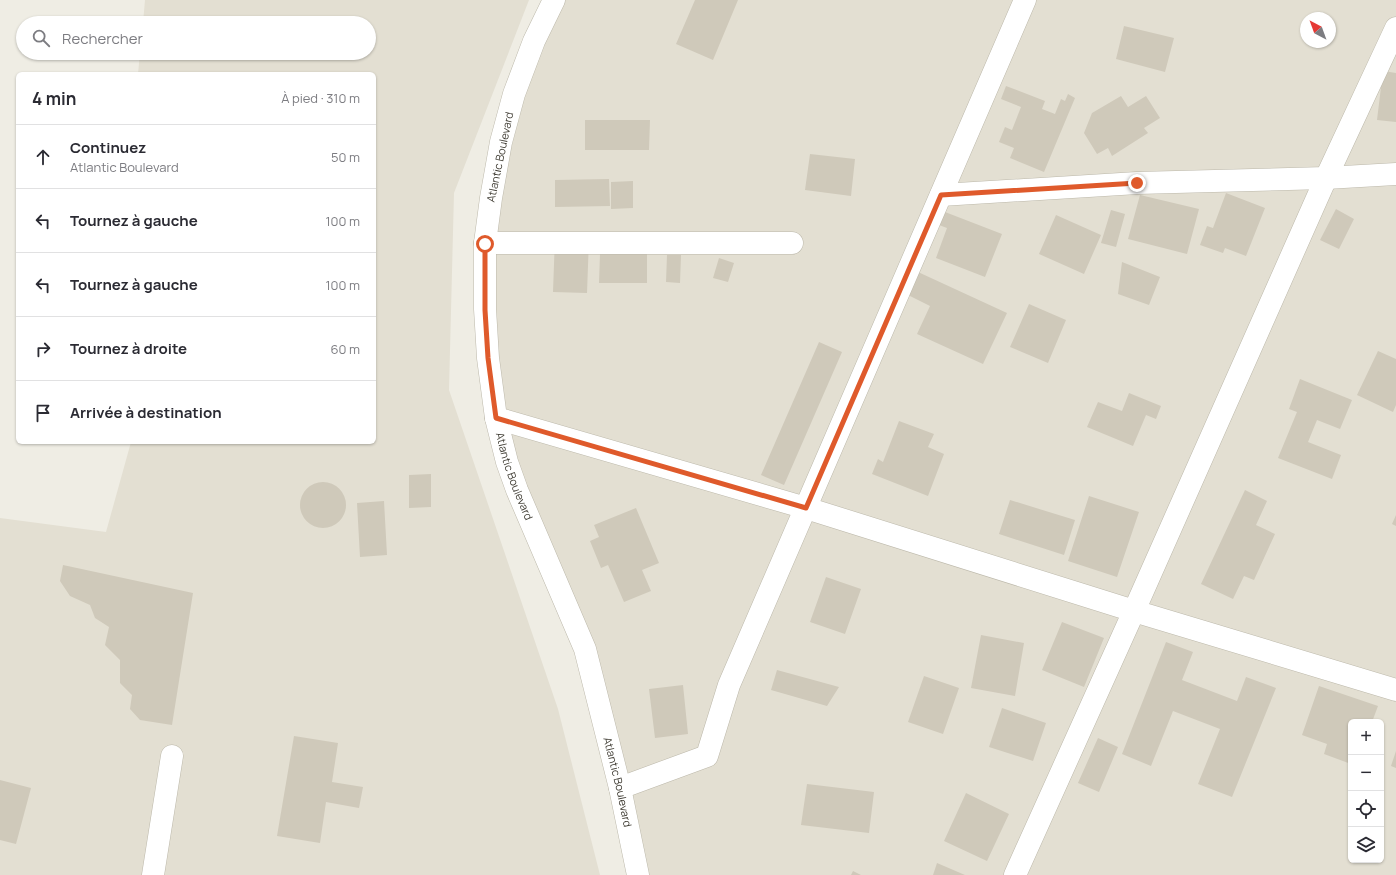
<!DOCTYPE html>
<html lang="fr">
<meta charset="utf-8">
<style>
:root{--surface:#fff;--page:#f7f7f7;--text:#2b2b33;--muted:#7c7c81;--line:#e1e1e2}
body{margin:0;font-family:Manrope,sans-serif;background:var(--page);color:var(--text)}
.controls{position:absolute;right:12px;bottom:12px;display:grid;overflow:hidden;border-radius:6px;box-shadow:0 1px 3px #0004}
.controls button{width:36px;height:36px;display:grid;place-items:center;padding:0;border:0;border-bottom:1px solid var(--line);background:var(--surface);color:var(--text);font:20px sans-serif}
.compass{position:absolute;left:1300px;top:12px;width:36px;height:36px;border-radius:50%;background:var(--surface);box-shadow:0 1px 3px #0004;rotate:319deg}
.stop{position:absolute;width:12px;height:12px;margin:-9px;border:3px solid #df5a2b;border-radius:50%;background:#fff}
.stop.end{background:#df5a2b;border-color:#fff;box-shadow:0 1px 4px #0008}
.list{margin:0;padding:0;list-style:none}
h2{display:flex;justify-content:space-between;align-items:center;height:52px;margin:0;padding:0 16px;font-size:17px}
h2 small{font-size:13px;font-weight:400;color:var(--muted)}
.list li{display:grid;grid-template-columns:26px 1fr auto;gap:12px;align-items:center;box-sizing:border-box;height:64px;padding:0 16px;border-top:1px solid var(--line)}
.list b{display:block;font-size:15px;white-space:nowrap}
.list p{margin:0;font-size:13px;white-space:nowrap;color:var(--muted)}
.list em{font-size:13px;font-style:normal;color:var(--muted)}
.icon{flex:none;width:22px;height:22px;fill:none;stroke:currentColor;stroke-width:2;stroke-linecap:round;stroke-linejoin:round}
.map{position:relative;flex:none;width:1396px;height:875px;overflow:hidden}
.search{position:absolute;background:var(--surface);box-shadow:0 1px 3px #0004;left:16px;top:16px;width:360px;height:44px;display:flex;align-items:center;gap:10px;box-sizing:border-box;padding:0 14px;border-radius:22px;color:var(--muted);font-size:15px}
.panel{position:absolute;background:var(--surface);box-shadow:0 1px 3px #0004;left:16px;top:72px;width:360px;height:372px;border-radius:6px}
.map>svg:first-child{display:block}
.residential{fill:#e3dfd2;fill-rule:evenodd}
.building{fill:#cfc9ba}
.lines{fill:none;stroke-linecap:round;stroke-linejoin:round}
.minor-casing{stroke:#bcb8aa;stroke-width:23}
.minor{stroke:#fff;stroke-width:22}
.route{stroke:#df5a2b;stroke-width:5}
.labels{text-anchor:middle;stroke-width:3;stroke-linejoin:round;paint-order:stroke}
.street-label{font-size:11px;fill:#403d34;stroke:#fff}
</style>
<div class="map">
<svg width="1396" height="875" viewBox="0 0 1396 875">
<rect width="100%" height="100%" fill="#efede4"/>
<path class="residential" d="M145,0h384l-75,193 -5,197 109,319 42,166h-600v-357l106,14 25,-90h243v-368h-236l2,-21h229v-30h-226z
M560,0h836v875h-748l-141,-426 -17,-113 8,-138 40,-152zM1306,18h24v24h-24zM1351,722h30v138h-30z"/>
<path class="building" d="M695,0h43l-25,60 -37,-16z
M1124,26l50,12 -9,34 -49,-13z
M1383,71l13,2v49l-19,-2z
M1006,86l39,15 -3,8 13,5 6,-15 4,2 3,-7 7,4 -31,74 -34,-14 4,-10 -15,-6 6,-15 7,3 9,-23 -20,-8z
M1121,96l7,11 18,-11 14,22 -16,10 4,5 -36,23 -4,-8 -11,6 -13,-21 8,-20z
M585,120h65l-1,30h-64z
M810,154l45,5 -4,37 -46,-6z
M609,179l1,27 -55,1v-27z
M633,181v27l-22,1v-27z
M1226,193l39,15 -19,48 -21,-8 -2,5 -23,-8 7,-19 6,2z
M1140,195l59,14 -12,45 -59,-15z
M1336,209l18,10 -15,30 -19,-9z
M1111,210l14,4 -9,33 -15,-4z
M945,212l57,22 -17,43 -49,-19 11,-30 -8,-3z
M1056,215l45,20 -17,39 -45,-20z
M555,237l34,1 -2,55 -34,-1z
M600,254h47v29h-48z
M667,255h14l-1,28 -14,-1z
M719,258l15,5 -6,19 -15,-4z
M1122,262l38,15 -11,28 -31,-11z
M918,272l89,41 -24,51 -66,-30 13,-28 -22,-11z
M1029,304l37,16 -18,43 -38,-16z
M819,342l23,10 -58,133 -23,-10z
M1378,351l18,8v46l-3,7 -36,-17z
M1300,379l52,21 -12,29 -23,-9 -9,22 33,13 -9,24 -54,-21 19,-46 -8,-3z
M1129,393l32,13 -5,13 -10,-4 -13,31 -46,-19 11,-25 24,9z
M899,421l35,13 -6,13 16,7 -16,42 -56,-22 6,-15 5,3z
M431,474v33l-22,1v-33z
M300 505a23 23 0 1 1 46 0a23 23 0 1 1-46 0Z
M1245,490l22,11 -11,24 19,9 -21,46 -10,-4 -11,23 -32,-15z
M1089,496l50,16 -22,65 -49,-16z
M1010,500l65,20 -11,35 -65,-21z
M384,501l3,54 -27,2 -3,-54z
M636,508l23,55 -17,7 9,21 -27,11 -16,-37 -7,3 -11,-27 9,-4 -5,-12z
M1396,515v11l-4,-2z
M63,565l130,28 -21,132 -32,-5 -10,-11 2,-14 -12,-12v-23l-15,-15 4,-18 -14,-9 -5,-13 -20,-9 -10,-15z
M826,577l35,12 -16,45 -35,-12z
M1062,622l42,16 -20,49 -42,-17z
M981,635l43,8 -9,53 -44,-8z
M1166,642l27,10 -11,28 55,21 9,-24 30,11 -44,109 -34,-13 22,-55 -47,-18 -22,55 -29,-12z
M777,670l62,17 -12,19 -56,-16z
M924,676l35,12 -16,46 -35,-12z
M683,685l5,49 -33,4 -6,-49z
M1319,686l59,20 -6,16h-21v42l-27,-10 3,-10 -25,-9z
M1002,708l44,15 -13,38 -44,-14z
M294,736l44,7 -6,39 31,5 -4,21 -33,-6 -6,41 -43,-7z
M1098,738l20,9 -19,45 -21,-9z
M1396,751v17l-5,-2z
M0,780l31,8 -15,56 -16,-4z
M807,784l67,8 -5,41 -68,-8z
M966,793l43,21 -22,47 -43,-20z
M937,863l28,12h-32z
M853,871l8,4h-10z"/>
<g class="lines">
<defs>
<g id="minor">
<path id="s1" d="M554,0l-20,41 -20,53 -13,48 -10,56 -6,45v66l3,49 8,60 11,44 10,28 68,159 35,139 18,87"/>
<path d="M941,195l196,-12 189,-5 70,-4"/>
<path d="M485,243h307"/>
<path d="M496,418l310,90 328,103 262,79"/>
<path d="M620,788l87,-32 22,-71 296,-685"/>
<path d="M153,875l19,-119"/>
<path d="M1015,875l119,-264 192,-433 70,-150"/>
</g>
</defs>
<use href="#minor" class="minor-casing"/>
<use href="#minor" class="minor"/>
</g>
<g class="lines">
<path class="route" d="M485,244v66l3,48 8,60 310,90 135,-313 196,-12"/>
</g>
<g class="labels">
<g class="street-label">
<text transform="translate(500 157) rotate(-78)" y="4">Atlantic Boulevard</text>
<text dy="4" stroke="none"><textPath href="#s1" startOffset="491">Atlantic Boulevard</textPath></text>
<text dy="4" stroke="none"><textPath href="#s1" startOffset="815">Atlantic Boulevard</textPath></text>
</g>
</g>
</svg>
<div class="controls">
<button>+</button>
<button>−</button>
<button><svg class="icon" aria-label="locate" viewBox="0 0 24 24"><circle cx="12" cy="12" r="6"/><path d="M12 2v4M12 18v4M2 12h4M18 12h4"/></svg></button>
<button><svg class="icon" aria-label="layers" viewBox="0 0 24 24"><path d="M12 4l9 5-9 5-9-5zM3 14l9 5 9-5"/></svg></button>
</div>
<svg class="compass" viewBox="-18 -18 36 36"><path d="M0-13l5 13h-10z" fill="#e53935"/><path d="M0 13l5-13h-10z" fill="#7c7c81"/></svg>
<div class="stop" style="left:485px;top:244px"></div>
<div class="stop end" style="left:1137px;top:183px"></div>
<div class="search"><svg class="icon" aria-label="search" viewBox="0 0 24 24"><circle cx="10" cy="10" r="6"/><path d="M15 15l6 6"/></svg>Rechercher</div>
<section class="panel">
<h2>4 min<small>À pied · 310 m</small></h2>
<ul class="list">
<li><svg class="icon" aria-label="ahead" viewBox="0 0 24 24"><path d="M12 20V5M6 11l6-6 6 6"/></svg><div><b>Continuez</b><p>Atlantic Boulevard</p></div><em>50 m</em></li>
<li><svg class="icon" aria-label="left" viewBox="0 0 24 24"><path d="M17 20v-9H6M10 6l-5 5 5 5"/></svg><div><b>Tournez à gauche</b></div><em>100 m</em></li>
<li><svg class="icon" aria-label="left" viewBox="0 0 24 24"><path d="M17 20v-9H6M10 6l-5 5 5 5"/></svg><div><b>Tournez à gauche</b></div><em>100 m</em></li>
<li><svg class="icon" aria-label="right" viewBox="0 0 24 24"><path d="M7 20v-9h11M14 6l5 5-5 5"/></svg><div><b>Tournez à droite</b></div><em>60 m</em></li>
<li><svg class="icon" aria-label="arrive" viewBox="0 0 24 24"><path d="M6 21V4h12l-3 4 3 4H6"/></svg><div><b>Arrivée à destination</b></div></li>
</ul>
</section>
</div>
